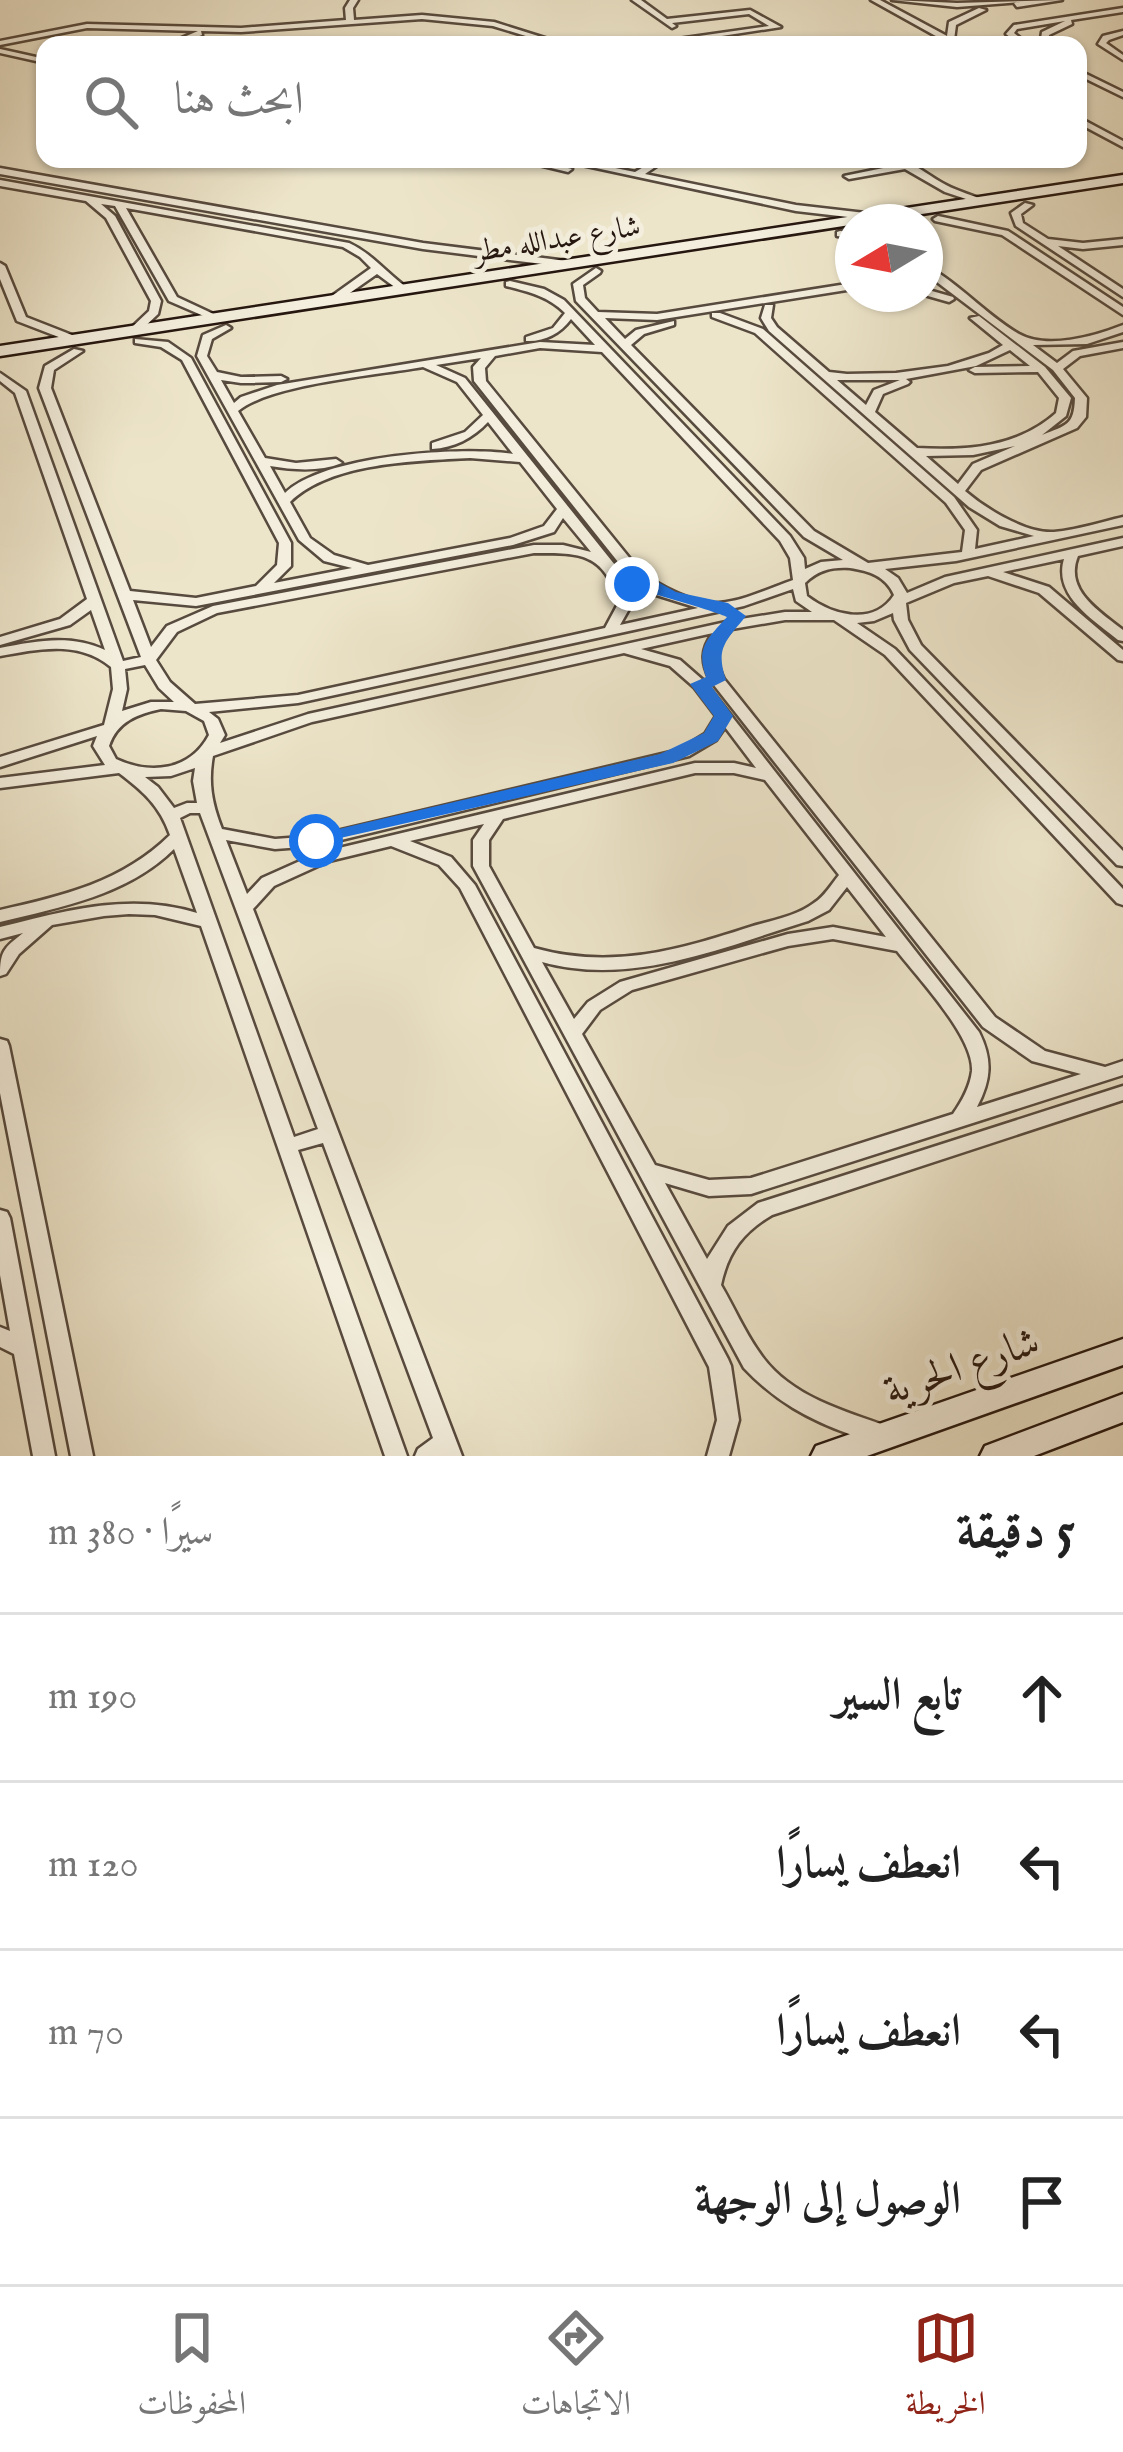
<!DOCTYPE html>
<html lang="ar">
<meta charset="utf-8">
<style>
:root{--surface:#fff;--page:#f6f6f6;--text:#222;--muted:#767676;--line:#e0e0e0;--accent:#8f2418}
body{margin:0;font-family:"IM FELL English",Amiri,serif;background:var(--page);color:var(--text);direction:rtl}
.compass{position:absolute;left:835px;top:204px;width:108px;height:108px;border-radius:50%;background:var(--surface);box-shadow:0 3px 9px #0004;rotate:260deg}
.stop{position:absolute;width:36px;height:36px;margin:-27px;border:9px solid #1a73e8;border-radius:50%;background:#fff}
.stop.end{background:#1a73e8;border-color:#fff;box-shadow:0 3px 12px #0008}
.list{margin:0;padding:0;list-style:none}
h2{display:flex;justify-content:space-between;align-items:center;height:156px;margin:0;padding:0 48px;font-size:51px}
h2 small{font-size:39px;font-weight:400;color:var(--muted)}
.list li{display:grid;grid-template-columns:78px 1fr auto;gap:36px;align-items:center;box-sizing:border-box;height:168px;padding:0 48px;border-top:3px solid var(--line)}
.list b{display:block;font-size:45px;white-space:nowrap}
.list em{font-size:39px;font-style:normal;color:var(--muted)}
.icon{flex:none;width:66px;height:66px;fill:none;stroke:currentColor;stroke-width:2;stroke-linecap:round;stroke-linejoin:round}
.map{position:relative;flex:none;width:1123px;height:1456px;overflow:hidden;direction:ltr}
.search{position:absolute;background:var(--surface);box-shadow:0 3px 9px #0004;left:36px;right:36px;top:36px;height:132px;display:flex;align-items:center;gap:30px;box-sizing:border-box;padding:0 42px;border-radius:24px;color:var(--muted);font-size:45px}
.sheet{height:828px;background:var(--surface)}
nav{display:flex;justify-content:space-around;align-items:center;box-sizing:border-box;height:168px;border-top:3px solid var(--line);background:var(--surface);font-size:33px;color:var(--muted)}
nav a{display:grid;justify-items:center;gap:6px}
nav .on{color:var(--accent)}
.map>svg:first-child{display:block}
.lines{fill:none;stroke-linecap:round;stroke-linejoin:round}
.street-casing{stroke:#574a3e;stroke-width:5}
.secondary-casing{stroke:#25160f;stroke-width:5}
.street{fill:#f3eedd;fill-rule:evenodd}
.secondary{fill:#f3eedd;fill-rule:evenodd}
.route{fill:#1a73e8}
.labels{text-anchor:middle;stroke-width:10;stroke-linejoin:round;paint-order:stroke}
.far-street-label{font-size:30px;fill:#25160f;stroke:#f3eedd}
.near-street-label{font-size:42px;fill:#25160f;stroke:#f3eedd}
</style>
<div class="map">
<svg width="1123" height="1456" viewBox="0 0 1123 1456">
<rect width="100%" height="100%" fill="#ede5ca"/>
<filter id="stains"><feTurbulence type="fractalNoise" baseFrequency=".00167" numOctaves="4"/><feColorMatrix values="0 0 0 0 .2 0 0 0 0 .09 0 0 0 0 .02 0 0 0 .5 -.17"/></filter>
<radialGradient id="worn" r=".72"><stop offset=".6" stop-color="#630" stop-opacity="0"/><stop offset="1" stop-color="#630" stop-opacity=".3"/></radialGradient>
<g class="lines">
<defs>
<path id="street" d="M350,0h8l-5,8 1,12 68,-5 72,7 73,23h-12l-62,-19 -71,-7 -181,13 -40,-1 1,4 -26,10h-11l33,-14 -111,-3 -87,17v-4l87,-17 154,4 105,-8 -1,-12z
M632,0h9l26,19 83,-9 31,17 -118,18 -3,-2 4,-2 105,-15 -20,-12 -77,9 4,3 -4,2z
M871,0h9l67,36 2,-14 30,-14 7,2 -30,15 -2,15 6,4 -8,1z
M892,0l65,3 105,-3 -45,7 -3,-4 7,-1 -64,5z
M1123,8v4l-52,8 1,4 -23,11 -1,10h-8l2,-13 23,-11 -48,8 -3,4 15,12h-9l-14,-11 8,-9z
M1123,31v4l-14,5 -3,3 17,12v5l-25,-16 5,-8z
M271,39l3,4 -57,2 4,-2z
M0,49l45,10v4l-45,-10z
M1078,70l45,22v5l-45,-22z
M1078,117l45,24v6l-45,-24z
M514,159h17l41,10 -4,3z
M554,159h17l64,13 22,-13h10l-22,15 151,31 78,9 5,3 -5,3 -78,-9z
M890,159c21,0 37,16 56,26 13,7 27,10 40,16l-5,3 -36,-12 -40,-23 -56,10 -5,-3 54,-11z
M0,168l423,75 144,18 5,3 -5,3 -144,-18 -423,-75z
M0,180l349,63c24,11 39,32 60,46l-9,2 -23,-17 -40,28h-8v-4l42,-30 -11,-11 -17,-10 -217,-39 51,89 45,21 -9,2 -44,-19 -54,-95 -14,-2 14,12 46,85 -3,13 -19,18h-8v-4l18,-17 2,-10 -45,-83 -20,-17 -86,-15z
M1025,203l8,2 -12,9 2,9 25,16 35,4 40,-4v6l-40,4 -25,-3 65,43v8l-107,-71 -5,-13z
M938,216l70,15 115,76v8l-121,-80 -67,-14 -2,-2z
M840,231l13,1v6l-16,-2v-4z
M0,263l5,3 21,51 51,20v4h-8l-52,-20 -17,-42z
M925,265c34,18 61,50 94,69 28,16 76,2 104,-9v7l-36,12 -54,1 24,18 16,-12 50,-9v6l-43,8 -17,13 24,29 -1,19 -9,11 -96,42 -16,21c21,18 62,43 89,41 23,-2 47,-10 69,-15v8l-167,36 -71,8 13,9 9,15 38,-16 178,-39v8l-45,10c-14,34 21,55 45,74v11l-5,-1c-25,-21 -65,-44 -54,-81l-61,13 46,15 74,63v11l-5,-1 -79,-67 -51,-17 -34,7 -48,20 2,17 13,25 202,206v15l-6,-1 -207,-215 -16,-30 -1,-7 -19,8 -17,2 38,26 228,240v16l-6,-2 -232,-248 -51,-35h-49l-53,9c-15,16 -18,30 -8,50l271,338 50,34 60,16 18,-6v14l-372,119 -42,2 -44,-13 42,76 21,-33 30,-23 365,-117v14l-351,115c-29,17 -44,37 -51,70 13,22 23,46 38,67 29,44 83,58 130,75l3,7 -3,7c-13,4 -24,-2 -37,-6 -43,-15 -77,-34 -108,-67l-271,-502v-26l11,-16 -74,17 41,16 24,28 253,474 3,7 8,54 -10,36h-22l10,-36 -8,-53 -249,-479 -21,-23 -48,-19 -62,15 -55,25 -21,23 209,547h-47l3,-7 15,-11 -110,-295 -25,7 109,306h-22l-184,-530 -46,-11 -26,-1 -25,2 -52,9 -33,29 -13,20 -6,2c0,-25 4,-28 23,-43l-23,6v-12c65,-16 130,-35 197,-14l-23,-64c-46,46 -113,58 -174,73v-12c63,-14 122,-28 170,-75 -10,-29 -27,-44 -51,-62l-119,15v-10l105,-13 -12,-19 4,-10 -97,31v-10l104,-32 9,-36 -2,-22c-33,-27 -72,-18 -111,-11v-8c36,-7 71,-14 105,2l-14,-40 -21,15 -70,20v-8l60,-18 27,-20 -72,-206 -15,-12v-8l26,18 97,270 18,-4 -102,-269 6,-22 29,-17 9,2 -29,19 -3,18 79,203 66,7 60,-12 21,-21 2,-22 -97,-183 -21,-13 -26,-4v-4l33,3 23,16 100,185v23l-17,17 78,-15 -28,-7 -25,-21 -102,-184 6,-21 23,-10 5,3 -19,11 -5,17 10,16 24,5 40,-1 6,3 -6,3 -40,1 -20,-3 13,23 7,-6 36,-12 263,-43 55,3 -24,-26c-11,15 -27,23 -45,22v-4l27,-9 12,-15c-17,-17 -36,-21 -59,-27v-4l4,-1 34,8 20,11 226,236 14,22 1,11 16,-7 22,-2 -39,-23 -228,-236 -3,-17 23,-16 5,3 -1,2 -17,12 2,13 13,14 59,2 196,-31v6l-196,31 -52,-2 20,21 11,-9 38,-9v4l-30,9 -13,11 183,186 54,32 94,-11 3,-22 -19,-27 -191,-170 -43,-16v-4h8l43,16 191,168 23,33 -2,19 59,-13 -34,-10 -31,-19 -200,-176 -8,-13 4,-13h8l-2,13 6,9 52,45 18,2 49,-1 52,-7 41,-13 14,-8 -33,-27 9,-2 66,51 26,31 -5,18 -24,19c24,-10 32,-9 33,-37l-22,-28 -128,-97zM540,348l62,4 178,189 10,17 3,22c-23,8 -49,21 -74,23 -24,2 -60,-17 -79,-32l-154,-190 -1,-13 10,-12zM1010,350l20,16 -55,1 -6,3 6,3 63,-1 21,26 -3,15c-38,34 -89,38 -139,35l-42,-36 8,-18 25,-10 2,-2 -4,-3 70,-13zM481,358l-8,9 1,14 156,196 23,17 45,14 -78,17 13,-23 -10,-27 -158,-197 -29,-13zM423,367l34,15 26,33 -18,17 -33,11v6c22,-1 41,-11 56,-27l25,32c-53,-8 -188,1 -228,39l-15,-27c24,4 50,6 72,-3l-6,-4 -40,4 -31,-5 -27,-47c32,-27 141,-36 185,-44zM837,380h63l-26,10 -8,15zM1015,446l-42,18 -15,20 -32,-28 47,-1zM470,458l50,4 37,47 -13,17 -34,12 -142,27 -34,-10 -24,-17 -20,-36c41,-40 126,-41 180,-44zM563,518l28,34 -28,-7h-29l-321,61 -46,20 -16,21 -18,-47 63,6 317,-61 41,-13zM534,553c48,0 69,0 85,49l-14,26 -307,67 -103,9 -25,-22 -14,-22 21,-28 40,-19zM850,568c19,3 36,8 44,27 -20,31 -61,21 -87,1l-2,-13c13,-13 27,-16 45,-15zM793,589l3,12 16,11h-27l-50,8 -427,94 -88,29 5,-8 -7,-16 -9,-7 89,-9 446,-97zM713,633c-12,16 -12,29 -3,47l273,347 49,34 49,13 -104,33c14,-27 16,-47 2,-75l-275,-351 -24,-21 -39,-11zM624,653l46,13 24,21 22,29 -11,18 -26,16 -363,86 -41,3 -53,-10c-10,-26 -14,-46 -9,-73l99,-34zM145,665l14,23 15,14h-23l-29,9 5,-22 -2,-20zM161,709l25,2 18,10 5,14c-19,36 -59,40 -93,24l-7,-13c8,-24 28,-32 52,-37zM725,727l31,41 -22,-5h-39l-377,90 -56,25 -15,16 -21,-54 49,9 41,-3 373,-90 27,-16zM195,768l-2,13 4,22h-10l-13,5 -16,-21 -13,-10 26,-1zM695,773h39l31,7 74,95c-8,10 -15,22 -25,28 -17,13 -41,17 -61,23 -74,24 -141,44 -219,22l-45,-82v-26l14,-21zM190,813h10l118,316 -24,8 -114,-319zM847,887l39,50 -53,-10 -45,7 -168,48 -32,20 -14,17 -32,-57c90,25 181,-15 266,-41l21,-11zM833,939l64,12c21,27 77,86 75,120 -2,16 -10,30 -19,43l-202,64 -42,2 -54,-15 -73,-131 18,-24 32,-20 156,-44z
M925,289l28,8 1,2 -5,3 -28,-8h4z
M0,1039l7,2 2,5 84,410h-22l-71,-363z
M0,1210l7,2 3,6 45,238h-22l-19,-102 -14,-7v-20l10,4 -10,-56z"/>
<path id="secondary" d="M1123,175v8l-1123,173v-10z
M1123,1339v26l-256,91h-56l5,-10z
M1123,1394v28l-89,34h-54l5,-10z"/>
</defs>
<use href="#street" class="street-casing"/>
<use href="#secondary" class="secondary-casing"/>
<use href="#street" class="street"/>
<use href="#secondary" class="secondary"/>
</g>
<path class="route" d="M633,575h12l31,17 52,11 18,13c-20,25 -31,32 -20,64l-14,7 21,29 -15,25 -45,22 -364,82v-9l351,-82 44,-21 10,-17 -24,-32 16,-7c-10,-29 1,-38 21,-60 -9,-5 -92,-29 -101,-30l-2,-3z"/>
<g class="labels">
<g class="far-street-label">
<text transform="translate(557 238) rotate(-9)" y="10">شارع عبدالله مطر</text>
</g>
<g class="near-street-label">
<text transform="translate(961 1364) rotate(-19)" y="15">شارع الحرية</text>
</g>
</g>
<rect width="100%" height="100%" filter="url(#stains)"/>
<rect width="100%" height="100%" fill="url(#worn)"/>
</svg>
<svg class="compass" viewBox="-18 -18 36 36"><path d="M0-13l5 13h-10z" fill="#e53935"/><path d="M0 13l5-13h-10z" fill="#767676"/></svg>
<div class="stop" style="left:316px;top:841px"></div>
<div class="stop end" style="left:632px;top:584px"></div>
<div class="search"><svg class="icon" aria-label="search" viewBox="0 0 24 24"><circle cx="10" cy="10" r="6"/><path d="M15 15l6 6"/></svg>ابحث هنا</div>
</div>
<section class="sheet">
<h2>5 دقيقة<small>سيرًا · 380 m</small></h2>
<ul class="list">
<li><svg class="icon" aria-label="ahead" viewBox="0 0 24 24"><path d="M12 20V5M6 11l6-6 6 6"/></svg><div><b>تابع السير</b></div><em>190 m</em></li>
<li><svg class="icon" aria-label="left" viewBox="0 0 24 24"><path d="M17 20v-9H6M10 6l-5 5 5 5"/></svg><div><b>انعطف يسارًا</b></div><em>120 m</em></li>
<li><svg class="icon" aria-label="left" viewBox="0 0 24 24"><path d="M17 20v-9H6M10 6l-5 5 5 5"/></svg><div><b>انعطف يسارًا</b></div><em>70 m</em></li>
<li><svg class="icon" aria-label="arrive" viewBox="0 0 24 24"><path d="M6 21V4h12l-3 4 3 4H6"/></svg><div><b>الوصول إلى الوجهة</b></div></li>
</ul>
</section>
<nav>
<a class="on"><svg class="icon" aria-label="map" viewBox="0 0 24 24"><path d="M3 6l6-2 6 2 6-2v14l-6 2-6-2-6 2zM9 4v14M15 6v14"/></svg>الخريطة</a>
<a><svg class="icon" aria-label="directions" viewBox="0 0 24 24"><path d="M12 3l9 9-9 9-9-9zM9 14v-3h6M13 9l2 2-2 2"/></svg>الاتجاهات</a>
<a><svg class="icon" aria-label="saved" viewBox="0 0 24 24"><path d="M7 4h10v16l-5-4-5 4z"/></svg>المحفوظات</a>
</nav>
